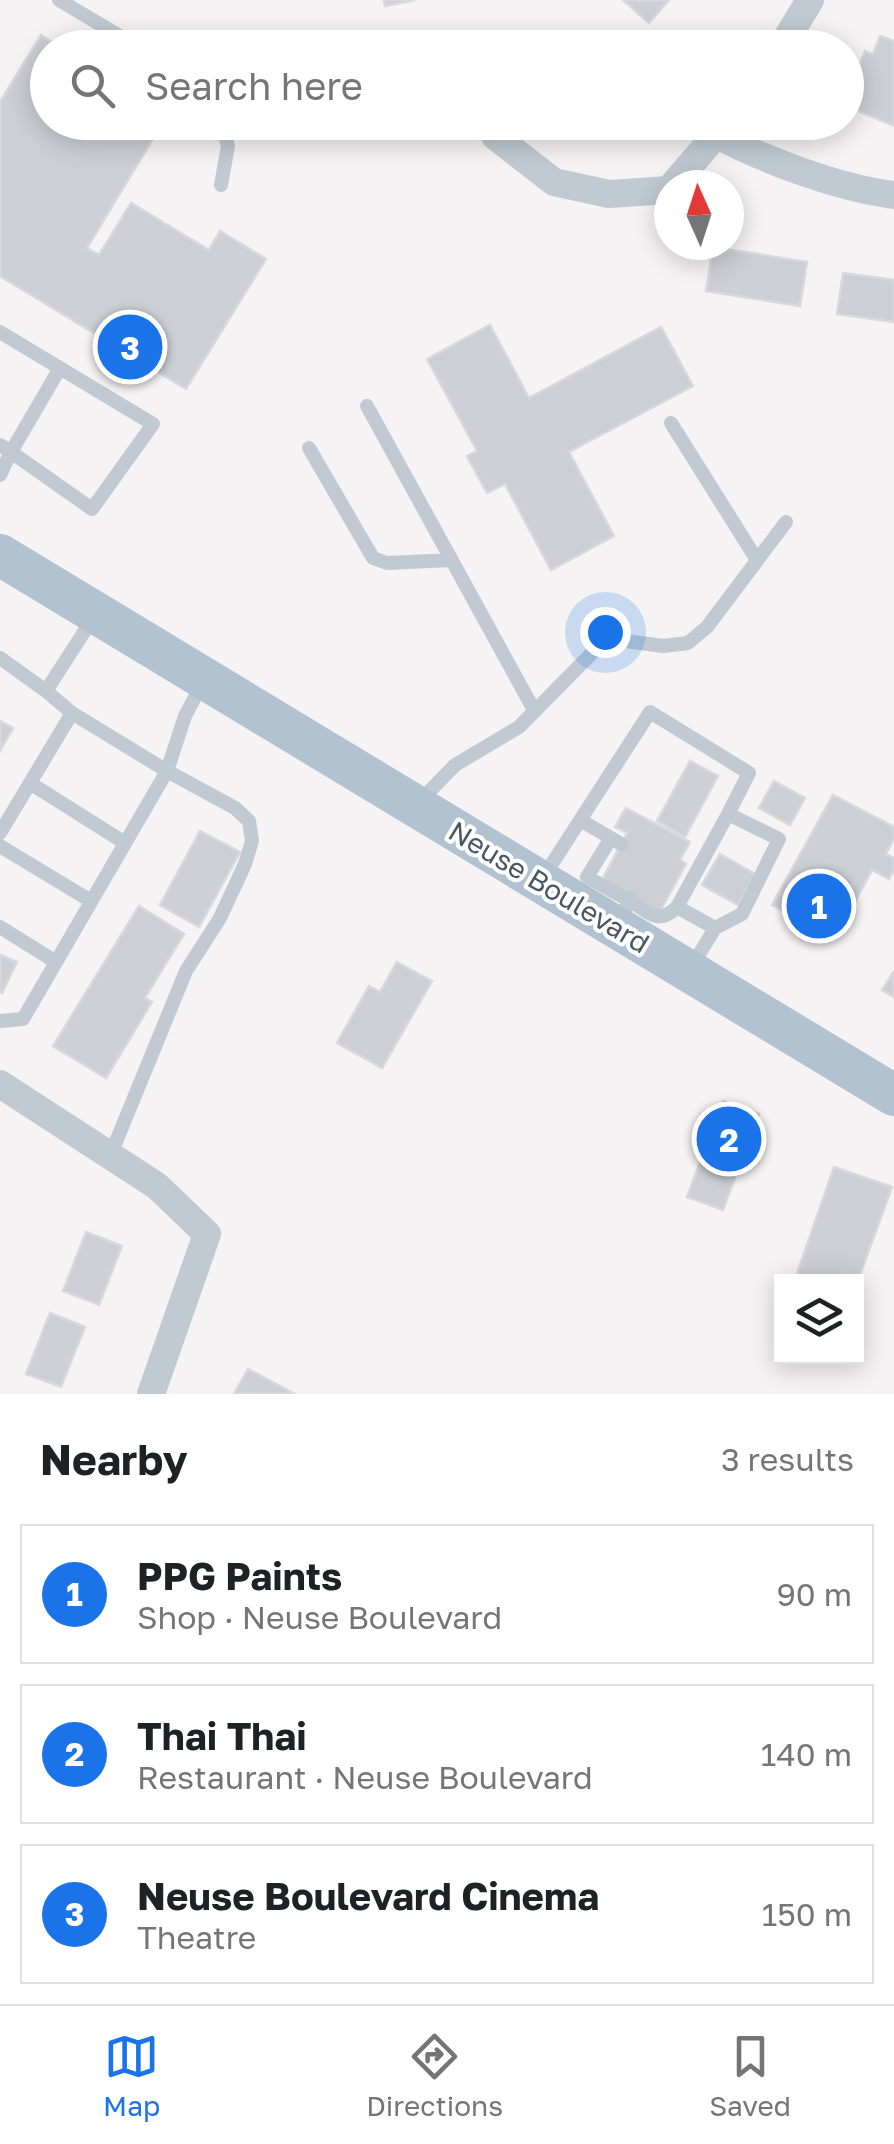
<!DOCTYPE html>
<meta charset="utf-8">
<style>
:root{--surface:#fff;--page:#f6f6f6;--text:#202124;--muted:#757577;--line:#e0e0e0;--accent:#1a73e8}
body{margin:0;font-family:"Golos Text",sans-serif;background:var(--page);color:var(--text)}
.controls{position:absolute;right:30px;bottom:30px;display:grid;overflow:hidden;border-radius:0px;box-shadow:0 5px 25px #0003}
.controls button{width:90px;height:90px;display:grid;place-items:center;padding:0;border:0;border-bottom:2px solid var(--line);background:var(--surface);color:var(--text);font:50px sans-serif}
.compass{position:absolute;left:654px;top:170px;width:90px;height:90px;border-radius:50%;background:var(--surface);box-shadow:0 5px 25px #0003;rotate:357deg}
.you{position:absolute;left:605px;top:632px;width:35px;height:35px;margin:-25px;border:8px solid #fff;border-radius:50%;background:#1a73e8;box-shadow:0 0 0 15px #1a73e833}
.badge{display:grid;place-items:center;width:65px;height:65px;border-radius:50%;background:var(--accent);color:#fff;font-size:32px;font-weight:700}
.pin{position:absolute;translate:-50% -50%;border:5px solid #fff;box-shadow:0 2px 10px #0006}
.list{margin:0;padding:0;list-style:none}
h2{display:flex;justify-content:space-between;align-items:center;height:130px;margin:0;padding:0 40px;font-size:42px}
h2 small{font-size:32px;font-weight:400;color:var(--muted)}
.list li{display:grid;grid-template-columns:65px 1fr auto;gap:30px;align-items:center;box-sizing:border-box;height:140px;margin:0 20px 20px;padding:0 20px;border:2px solid var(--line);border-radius:0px}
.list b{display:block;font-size:38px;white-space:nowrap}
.list p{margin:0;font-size:32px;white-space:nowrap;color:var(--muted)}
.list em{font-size:32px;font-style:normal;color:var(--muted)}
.icon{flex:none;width:55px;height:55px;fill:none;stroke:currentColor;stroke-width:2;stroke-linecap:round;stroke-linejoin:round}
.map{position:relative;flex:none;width:894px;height:1394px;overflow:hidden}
.search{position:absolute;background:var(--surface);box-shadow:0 5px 25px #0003;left:30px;right:30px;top:30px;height:110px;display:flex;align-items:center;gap:25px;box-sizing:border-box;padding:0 35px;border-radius:55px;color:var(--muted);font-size:38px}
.sheet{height:610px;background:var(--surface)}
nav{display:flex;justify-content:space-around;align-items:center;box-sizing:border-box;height:140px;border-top:2px solid var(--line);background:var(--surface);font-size:28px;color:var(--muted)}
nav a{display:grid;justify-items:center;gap:5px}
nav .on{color:var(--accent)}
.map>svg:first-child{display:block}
.building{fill:#cdcfd5;stroke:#d7d9de;stroke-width:2.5}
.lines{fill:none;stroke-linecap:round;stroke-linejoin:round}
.service{stroke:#c1cad2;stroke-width:14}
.minor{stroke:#c1cad2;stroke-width:28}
.primary{stroke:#b3c2d1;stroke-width:42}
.labels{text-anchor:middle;stroke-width:8;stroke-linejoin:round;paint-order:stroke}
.street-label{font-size:28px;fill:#4a5661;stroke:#fff}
</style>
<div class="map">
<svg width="894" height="1394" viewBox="0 0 894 1394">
<rect width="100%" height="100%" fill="#f5f3f3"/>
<path class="building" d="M384,0h31l-30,6z
M623,0h46l-20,23z
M41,35l20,13h-13v74h115l-76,126 12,7 32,-52 78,47 11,-19 46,28 -80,130 -186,-113v-174z
M880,36l14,5v85l-48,-20v-10l19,-45 8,3z
M713,247l94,15 -7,44 -94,-15z
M843,273l51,7v42l-57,-8z
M490,325l39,73 132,-71 32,59 -124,66 45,84 -63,34 -46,-86 -18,9 -20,-37 10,-5 -50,-92z
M0,721l13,7 -13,23z
M690,761l28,15 -33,61 -28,-16z
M774,781l31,17 -15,27 -31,-17z
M833,795l61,32v11l-8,16 8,4v12l-5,9 -17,-9 -37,69 -63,-34z
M626,808l64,34 -10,18 6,4 -27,49 -58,-31 26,-49 -12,-6z
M200,831l40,21 -41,75 -39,-22z
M720,854l35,20 -17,31 -36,-20z
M139,906l45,28 -39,64 7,4 -46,76 -53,-32z
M0,955l17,7 -15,31 -2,-1z
M397,962l35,19 -50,87 -45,-25 32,-57 11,6z
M894,971v26l-12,-7z
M723,1101l36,13 -36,96 -36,-13z
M834,1167l58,20 -36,99v-4h-62z
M86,1232l36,14 -23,59 -36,-14z
M50,1313l35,14 -24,60 -35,-13z
M248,1369l47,25h-61z"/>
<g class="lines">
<path class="service" d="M59,0l81,48
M221,185l7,-39 -7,-24
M0,332l153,92 -61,85 -81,-57 -11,23
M367,406l167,304
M671,423l86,137
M0,445l11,7 49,-84
M309,448l64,110 14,5 65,-3
M0,658l46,33 47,-73
M46,691l26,22
M30,783l95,60
M419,802l36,-37 64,-38 78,-79 21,-8 45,6 25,-3 19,-16 79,-105
M580,820l31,18
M0,833l72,-120 95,58 18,-55 17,-32
M0,846l91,55
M544,876l106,-164 99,61 -21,41 51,25 -37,75 -27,14 -23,38
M631,898l-1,3c19,11 28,25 47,6
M618,922l12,-21 -43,-24 24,-39 10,6
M0,927l56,35
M715,928l-38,-21 51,-93
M0,1021l23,-2 144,-248 68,37 14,13 3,20 -7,23 -25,54 -34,53 -75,183"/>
<path class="minor" d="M781,48l29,-48
M717,135c49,26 122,53 177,60
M495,136l59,46 55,12 60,-4
M673,185l54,-63
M0,1084l157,102 50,48 -56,160"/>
<path class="primary" d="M0,555l894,540"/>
</g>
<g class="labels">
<g class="street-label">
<text transform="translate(549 887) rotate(31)" y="10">Neuse Boulevard</text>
</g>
</g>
</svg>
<div class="controls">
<button><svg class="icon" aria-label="layers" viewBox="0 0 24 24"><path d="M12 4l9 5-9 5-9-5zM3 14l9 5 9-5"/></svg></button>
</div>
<svg class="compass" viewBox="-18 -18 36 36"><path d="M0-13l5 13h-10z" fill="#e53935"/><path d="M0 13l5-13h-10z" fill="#757577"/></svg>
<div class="you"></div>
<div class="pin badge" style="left:819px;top:906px">1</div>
<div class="pin badge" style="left:729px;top:1139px">2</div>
<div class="pin badge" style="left:130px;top:347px">3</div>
<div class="search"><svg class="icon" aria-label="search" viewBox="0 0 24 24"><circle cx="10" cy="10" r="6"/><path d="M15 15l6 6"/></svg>Search here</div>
</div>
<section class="sheet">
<h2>Nearby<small>3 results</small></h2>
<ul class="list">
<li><span class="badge">1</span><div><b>PPG Paints</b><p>Shop · Neuse Boulevard</p></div><em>90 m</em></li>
<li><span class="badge">2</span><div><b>Thai Thai</b><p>Restaurant · Neuse Boulevard</p></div><em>140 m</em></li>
<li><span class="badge">3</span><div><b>Neuse Boulevard Cinema</b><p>Theatre</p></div><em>150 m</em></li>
</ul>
</section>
<nav>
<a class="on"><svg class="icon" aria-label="map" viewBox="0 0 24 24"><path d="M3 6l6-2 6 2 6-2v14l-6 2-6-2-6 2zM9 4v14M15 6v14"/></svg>Map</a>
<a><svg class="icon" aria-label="directions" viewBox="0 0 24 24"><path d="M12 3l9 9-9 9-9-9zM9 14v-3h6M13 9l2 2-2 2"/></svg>Directions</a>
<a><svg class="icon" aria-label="saved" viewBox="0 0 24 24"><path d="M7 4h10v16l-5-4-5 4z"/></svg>Saved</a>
</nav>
